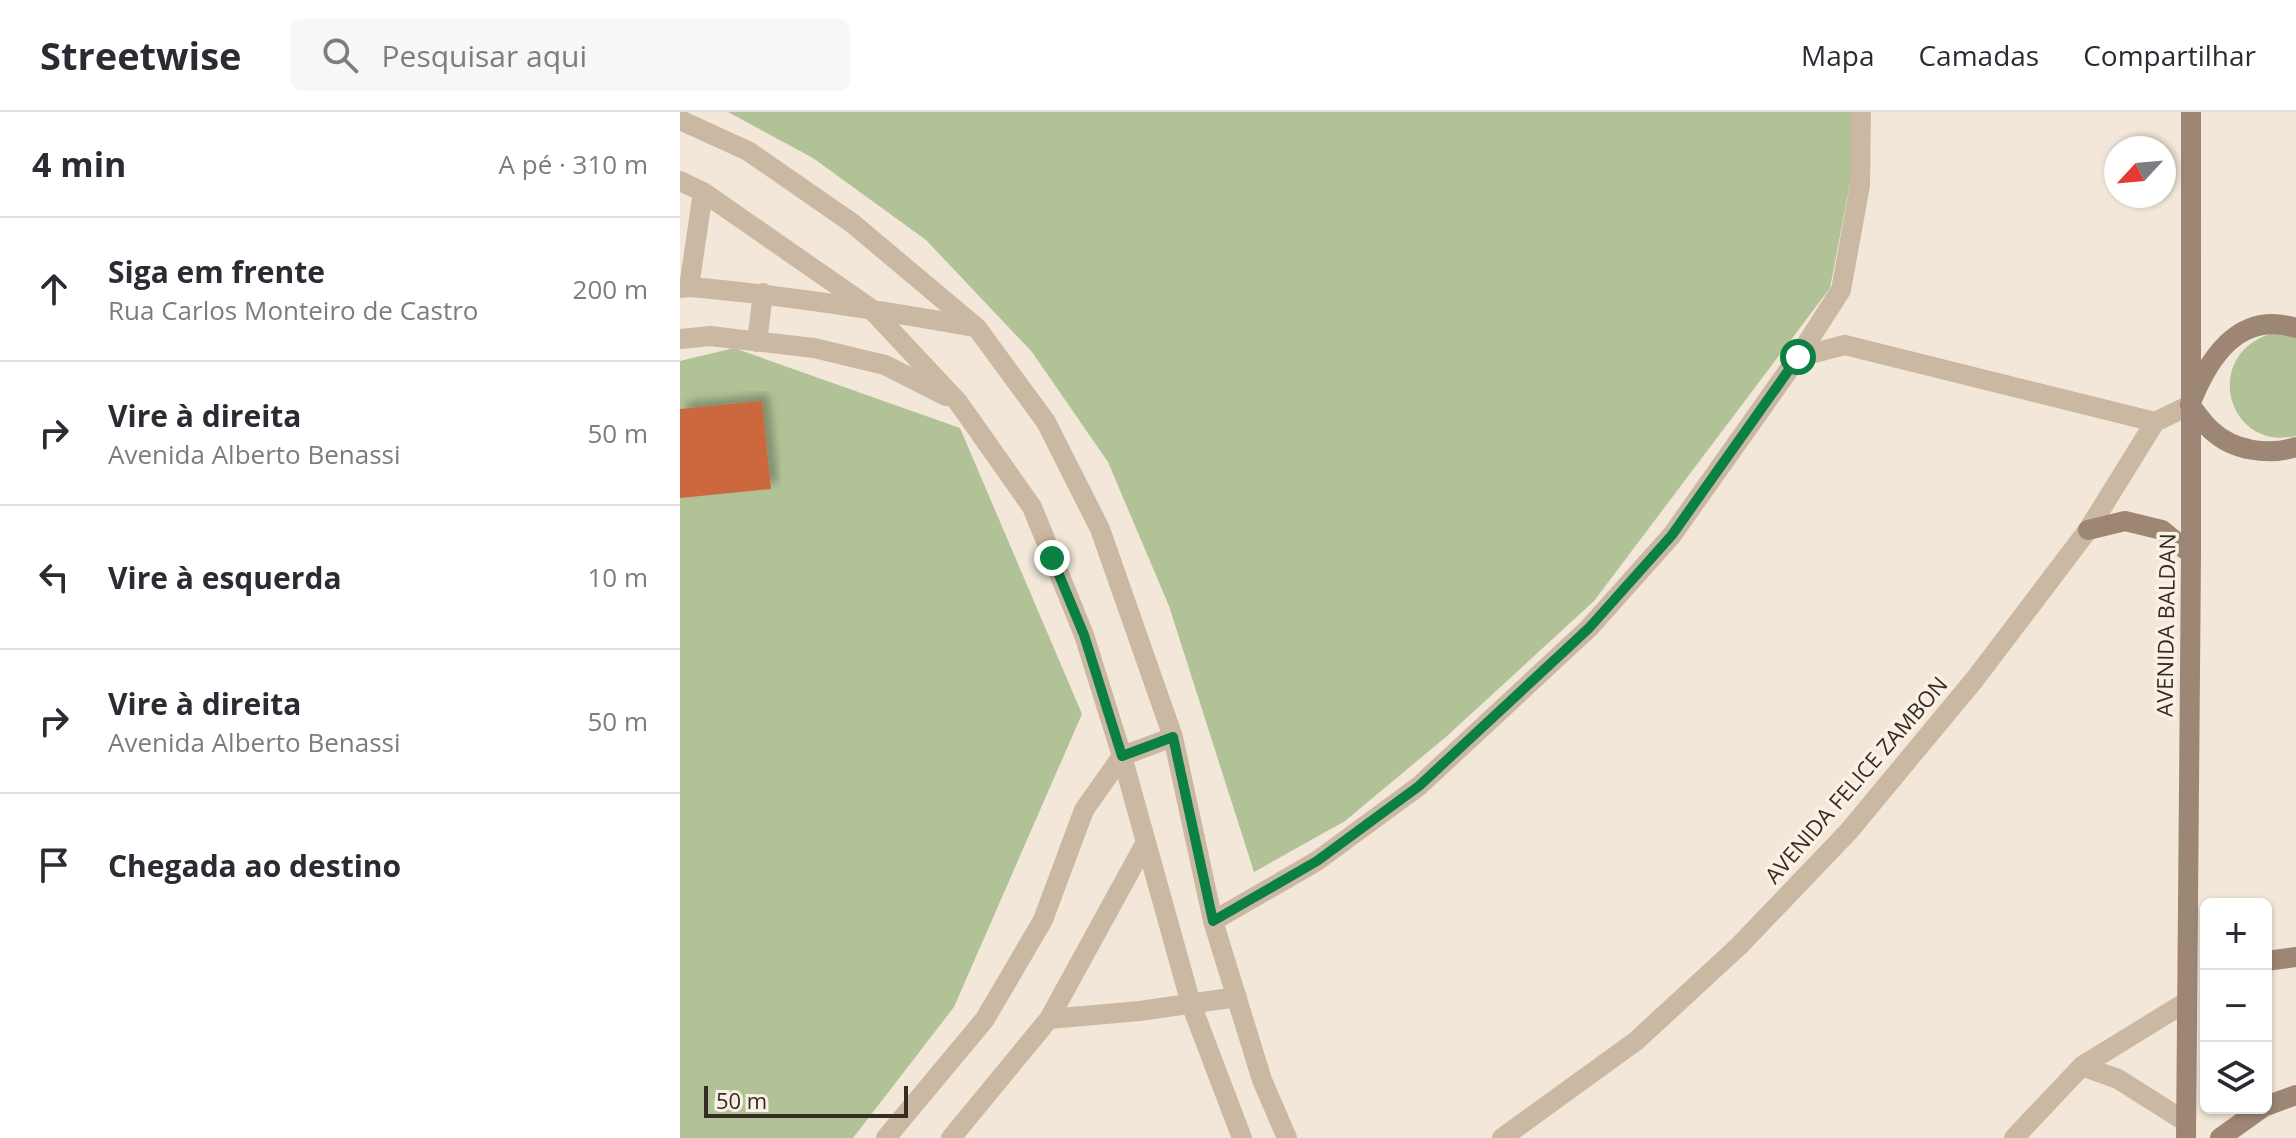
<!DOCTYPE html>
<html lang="pt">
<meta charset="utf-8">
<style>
:root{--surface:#fff;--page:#f7f7f7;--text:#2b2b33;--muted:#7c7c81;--line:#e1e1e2}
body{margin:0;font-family:"Open Sans",sans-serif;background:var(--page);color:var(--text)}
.controls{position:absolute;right:24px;bottom:24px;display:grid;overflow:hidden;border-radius:12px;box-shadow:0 2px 6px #0004}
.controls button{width:72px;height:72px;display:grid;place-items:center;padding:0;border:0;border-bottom:2px solid var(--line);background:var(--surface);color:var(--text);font:40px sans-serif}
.compass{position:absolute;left:1424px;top:24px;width:72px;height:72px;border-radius:50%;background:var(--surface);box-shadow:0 2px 6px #0004;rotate:244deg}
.scale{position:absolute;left:24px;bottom:20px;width:204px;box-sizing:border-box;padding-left:8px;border:4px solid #352c26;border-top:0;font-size:22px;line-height:28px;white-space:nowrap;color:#352c26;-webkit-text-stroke:6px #faf1e4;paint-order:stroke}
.stop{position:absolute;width:24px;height:24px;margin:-18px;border:6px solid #0b8043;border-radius:50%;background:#fff}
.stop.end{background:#0b8043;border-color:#fff;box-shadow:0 2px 8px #0008}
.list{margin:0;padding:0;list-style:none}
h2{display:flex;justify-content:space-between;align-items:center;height:104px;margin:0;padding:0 32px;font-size:34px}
h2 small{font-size:26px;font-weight:400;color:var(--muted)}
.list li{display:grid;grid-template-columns:52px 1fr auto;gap:24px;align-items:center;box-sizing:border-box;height:144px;padding:0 32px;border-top:2px solid var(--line)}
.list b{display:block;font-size:30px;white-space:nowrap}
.list p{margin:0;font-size:26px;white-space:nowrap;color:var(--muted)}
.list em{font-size:26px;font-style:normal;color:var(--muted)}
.icon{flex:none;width:44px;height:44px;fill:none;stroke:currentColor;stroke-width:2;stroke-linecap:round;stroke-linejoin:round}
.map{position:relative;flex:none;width:1616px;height:1026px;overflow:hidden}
header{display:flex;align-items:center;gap:48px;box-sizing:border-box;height:112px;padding:0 40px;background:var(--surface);border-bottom:2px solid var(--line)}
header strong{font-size:38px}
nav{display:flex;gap:44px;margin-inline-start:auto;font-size:28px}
.search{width:560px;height:72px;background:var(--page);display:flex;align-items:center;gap:20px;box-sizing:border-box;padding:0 28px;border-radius:12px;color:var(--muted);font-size:30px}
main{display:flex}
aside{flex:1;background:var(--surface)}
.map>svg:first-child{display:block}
.green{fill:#b1c297}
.building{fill:#cc673c;filter:url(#shadow)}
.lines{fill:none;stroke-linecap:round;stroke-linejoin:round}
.minor{stroke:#cbb8a3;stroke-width:20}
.secondary{stroke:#9e8675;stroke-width:20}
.route{stroke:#0b8043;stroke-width:10}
.labels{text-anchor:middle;stroke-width:7;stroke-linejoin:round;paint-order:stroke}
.street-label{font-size:22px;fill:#352c26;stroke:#faf1e4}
</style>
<header>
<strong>Streetwise</strong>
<div class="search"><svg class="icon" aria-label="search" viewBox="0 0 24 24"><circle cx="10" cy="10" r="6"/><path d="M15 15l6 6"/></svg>Pesquisar aqui</div>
<nav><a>Mapa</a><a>Camadas</a><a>Compartilhar</a></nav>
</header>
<main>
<aside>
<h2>4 min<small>A pé · 310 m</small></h2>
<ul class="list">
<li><svg class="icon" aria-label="ahead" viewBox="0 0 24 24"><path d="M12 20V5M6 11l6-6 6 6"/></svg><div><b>Siga em frente</b><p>Rua Carlos Monteiro de Castro</p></div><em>200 m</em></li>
<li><svg class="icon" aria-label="right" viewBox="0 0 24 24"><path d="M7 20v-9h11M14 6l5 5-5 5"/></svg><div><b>Vire à direita</b><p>Avenida Alberto Benassi</p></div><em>50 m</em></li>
<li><svg class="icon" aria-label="left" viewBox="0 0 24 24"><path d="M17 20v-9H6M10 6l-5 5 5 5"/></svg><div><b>Vire à esquerda</b></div><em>10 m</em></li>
<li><svg class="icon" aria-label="right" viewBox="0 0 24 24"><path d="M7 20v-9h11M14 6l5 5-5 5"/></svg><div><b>Vire à direita</b><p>Avenida Alberto Benassi</p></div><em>50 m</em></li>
<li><svg class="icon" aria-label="arrive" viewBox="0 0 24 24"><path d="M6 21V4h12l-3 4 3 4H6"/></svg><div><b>Chegada ao destino</b></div></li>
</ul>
</aside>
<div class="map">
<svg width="1616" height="1026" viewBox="0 0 1616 1026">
<defs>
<filter id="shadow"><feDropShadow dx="7" dy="-7" stdDeviation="4" flood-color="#0004"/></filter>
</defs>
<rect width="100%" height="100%" fill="#f2e7d8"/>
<path class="green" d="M48,0h1123v66l-21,110 -236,313 -147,135 -102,85 -91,51 -85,-266 -61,-144 -76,-110 -106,-112 -113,-82z
M1597,220l19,2v102c-71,16 -96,-86 -19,-104z
M54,236l226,80 122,286 -128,293 -101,131h-173v-777z"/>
<path class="building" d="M82,289l9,88 -91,9v-89z"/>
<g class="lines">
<path class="minor" d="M0,8l68,31 104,72 125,105 69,94 54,107 73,208 40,184 49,159 25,58
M0,69l23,11 167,116 88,94 74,105 52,128 38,121 69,248 51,134
M9,175c96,8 190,23 285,40
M0,176l9,-1 14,-95
M0,227l30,-3 104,12 71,17 61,31
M77,230l6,-49
M1118,245l47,-12 310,77
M442,644l51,-19
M533,809l104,-60 102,-75 170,-158 83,-93 126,-178 43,-67 19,-105 1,-73
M369,907l97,-177
M1402,954l36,13 68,43
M206,1026l99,-119 58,-99 41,-110 38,-54
M271,1026l98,-119 91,-8 97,-14
M822,1026l134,-97 103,-95 110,-115 126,-152 113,-149 67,-108 35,-17
M1334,1026l68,-72 104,-64"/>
<path class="secondary" d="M1616,216c-58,-18 -88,31 -106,77 7,8 13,18 21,25 22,21 58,26 85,17
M1408,418l37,-9 37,9 29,24
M1586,849l30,-4
M1586,994l30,-11
M1506,1026l5,-584v-442
M1540,1026l42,-30"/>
</g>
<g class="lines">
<path class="route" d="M372,446l32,77 38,121 51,-19 40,184 104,-60 102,-75 170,-158 83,-93 126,-178"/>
</g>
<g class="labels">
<g class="street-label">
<text transform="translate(1486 513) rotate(-89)" y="8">AVENIDA BALDAN</text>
<text transform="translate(1176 668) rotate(-49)" y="8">AVENIDA FELICE ZAMBON</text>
</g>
</g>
</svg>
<div class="controls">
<button>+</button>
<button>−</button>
<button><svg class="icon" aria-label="layers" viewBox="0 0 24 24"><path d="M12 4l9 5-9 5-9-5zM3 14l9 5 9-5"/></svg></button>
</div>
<svg class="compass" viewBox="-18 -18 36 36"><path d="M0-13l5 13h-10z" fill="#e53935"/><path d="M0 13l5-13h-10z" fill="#7c7c81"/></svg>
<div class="scale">50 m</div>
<div class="stop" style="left:1118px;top:245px"></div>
<div class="stop end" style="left:372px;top:446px"></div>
</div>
</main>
